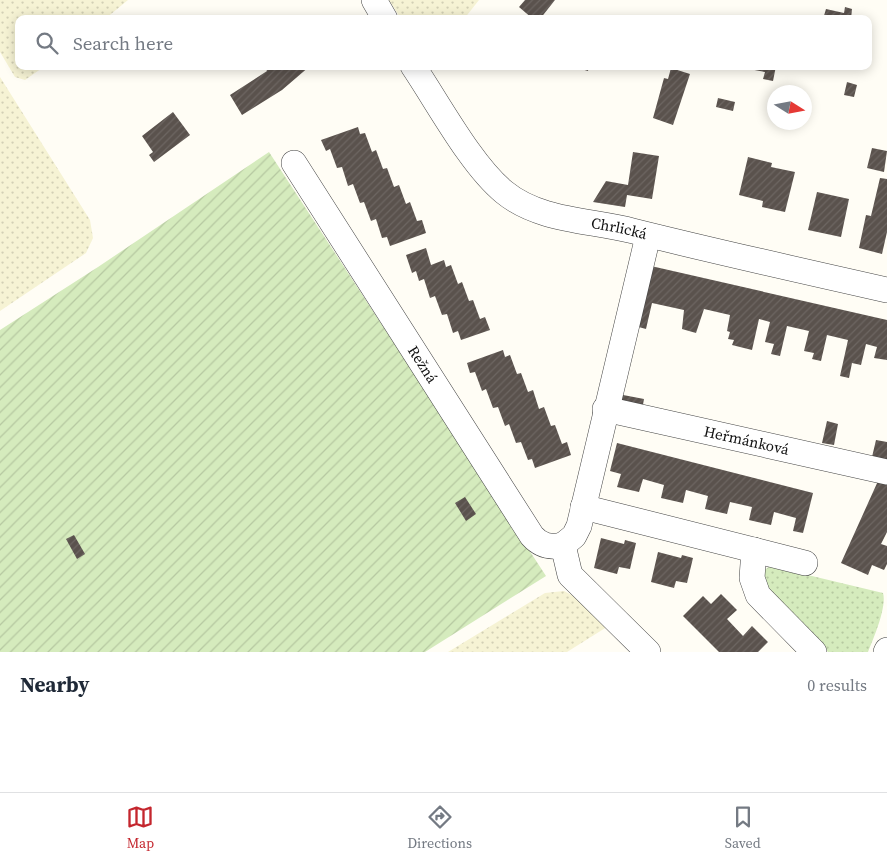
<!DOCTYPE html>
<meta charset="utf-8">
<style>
:root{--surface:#fff;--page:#f2f2f3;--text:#1f2937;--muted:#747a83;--line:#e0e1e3;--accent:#c4262e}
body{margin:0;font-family:"Source Serif 4",serif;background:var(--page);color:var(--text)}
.compass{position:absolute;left:767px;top:85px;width:45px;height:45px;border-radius:50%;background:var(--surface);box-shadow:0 2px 12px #0003;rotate:101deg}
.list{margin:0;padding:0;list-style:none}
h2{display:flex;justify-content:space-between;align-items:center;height:65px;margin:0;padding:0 20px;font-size:21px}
h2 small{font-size:16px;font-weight:400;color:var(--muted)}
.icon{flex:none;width:28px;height:28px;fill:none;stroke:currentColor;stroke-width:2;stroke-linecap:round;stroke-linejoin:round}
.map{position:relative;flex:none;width:887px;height:652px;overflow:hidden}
.search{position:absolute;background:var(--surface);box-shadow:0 2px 12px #0003;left:15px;right:15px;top:15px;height:55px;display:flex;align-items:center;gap:12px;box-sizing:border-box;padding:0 18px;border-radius:10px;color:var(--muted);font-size:19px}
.sheet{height:140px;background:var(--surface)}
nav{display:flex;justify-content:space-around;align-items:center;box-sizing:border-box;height:70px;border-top:1px solid var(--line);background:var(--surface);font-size:14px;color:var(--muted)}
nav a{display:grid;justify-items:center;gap:2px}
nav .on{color:var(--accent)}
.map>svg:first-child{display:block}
.farmland{fill:url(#farmland-dots)}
.grass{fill:url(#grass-dots)}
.garden{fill:url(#garden-furrows)}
.building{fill:url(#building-hatch)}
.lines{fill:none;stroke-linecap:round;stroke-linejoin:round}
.minor-casing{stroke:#444;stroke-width:26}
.minor{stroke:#fff;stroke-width:25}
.labels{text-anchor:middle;stroke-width:5;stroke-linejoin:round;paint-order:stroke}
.street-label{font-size:15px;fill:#111;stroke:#fff}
</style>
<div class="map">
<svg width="887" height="652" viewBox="0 0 887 652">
<defs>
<pattern id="farmland-dots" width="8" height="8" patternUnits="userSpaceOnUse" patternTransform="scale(1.25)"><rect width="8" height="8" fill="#f6f3d4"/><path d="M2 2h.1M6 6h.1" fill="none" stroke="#d2cfb5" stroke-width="1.8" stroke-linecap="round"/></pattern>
<pattern id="grass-dots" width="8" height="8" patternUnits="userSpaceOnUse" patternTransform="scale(1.25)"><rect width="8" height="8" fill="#d5ebbd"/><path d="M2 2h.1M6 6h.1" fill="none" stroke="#b6c8a1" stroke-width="1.8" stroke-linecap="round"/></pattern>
<pattern id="garden-furrows" width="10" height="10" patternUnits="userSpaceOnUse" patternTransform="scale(1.25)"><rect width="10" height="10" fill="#d5ebbd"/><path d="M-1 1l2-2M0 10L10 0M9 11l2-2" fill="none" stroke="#b6c8a1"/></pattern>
<pattern id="building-hatch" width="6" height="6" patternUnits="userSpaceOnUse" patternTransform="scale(1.25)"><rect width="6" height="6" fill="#5a524d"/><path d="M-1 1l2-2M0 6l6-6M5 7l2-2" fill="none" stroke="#6d6662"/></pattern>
</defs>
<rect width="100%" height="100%" fill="#fffdf5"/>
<path class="farmland" d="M0,0h128l-23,19h-86v47h26l-20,14 -10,-3 -15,-25z
M389,0h90l-15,19h-63z
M0,77l90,143 3,18 -7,15 -86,58z
M564,591l25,13 21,21 -43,27h-119l97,-59z"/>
<path class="grass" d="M770,566l113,27c4,14 -9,44 -15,59h-40l-58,-58 -8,-11 1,-12z"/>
<path class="garden" d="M269,152l277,424 -121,76h-425v-322l98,-63z"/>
<path class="building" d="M525,0h30l-15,19h-7l-14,-12z
M845,7l7,2 -1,10h-28l3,-10 18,4z
M269,66h41l-28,24 -40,25 -12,-20 37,-24 -1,-2z
M571,66h18l-1,5z
M750,66h26l-3,15 -10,-2 2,-7 -16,-3z
M671,68l19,6 -17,51 -20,-7 11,-40 4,1z
M847,82l10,3 -3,12 -10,-2z
M718,98l17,4 -2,9 -17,-4z
M173,112l17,23 -36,27 -5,-7 4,-3 -11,-16z
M358,127l2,7 5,-1 7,19 4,-2 7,19 4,-1 7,19 5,-2 7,19 4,-2 7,19 5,-1 4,13 -36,13 -3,-9 -5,1 -6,-19 -5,2 -7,-19 -4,1 -7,-19 -5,2 -6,-19 -5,1 -7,-19 -4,2 -5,-11z
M872,148l15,3 -3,21 -17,-4z
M633,152l26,4 -7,43 -25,-4 -2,12 -32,-5 13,-21 22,4z
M748,157l24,6 -1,4 24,5 -10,40 -23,-5 1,-6 -24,-6z
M880,178l7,1v53l-5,22 -23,-6 7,-33 5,1z
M817,192l32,7 -8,38 -33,-7z
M426,248l5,17 13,-5 2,7 5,-2 7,19 4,-2 7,19 4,-1 7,19 5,-2 5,13 -29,10 -3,-9 -5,2 -6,-19 -5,1 -7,-19 -5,2 -6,-19 -5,2 -3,-10 -4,2 -6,-18z
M651,266l236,54v40l-13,-2 3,-11 -11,-3 -5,21 -9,-2 -3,15 -9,-2 8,-36 -21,-5 -6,26 -9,-2 2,-6 -10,-2 5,-20 -22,-5 -7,30 -9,-2 3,-10 -9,-2 5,-20 -11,-3 -7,31 -20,-5 2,-5 -6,-1 2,-7 -3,-1 3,-16 -26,-6 -8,24 -14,-4 2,-19 -32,-7 -6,26 -11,-3z
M503,350l2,7 5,-2 7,19 4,-1 7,19 5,-2 6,19 5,-2 7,19 4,-1 7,19 5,-2 4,13 -36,13 -3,-9 -4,1 -7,-18 -5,1 -7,-19 -4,2 -7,-19 -5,1 -7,-19 -4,2 -7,-19 -5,1 -3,-10z
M618,394l26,5 -2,11 -26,-6z
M827,421l11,3 -4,21 -12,-2z
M876,440l11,2v19l-15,-4z
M617,443l196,50 -10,40 -10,-2 3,-13 -22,-6 -3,13 -22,-5 3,-13 -22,-5 -3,12 -22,-5 3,-13 -22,-6 -3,13 -22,-5 3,-13 -21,-6 -4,13 -22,-5 4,-13 -11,-3z
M878,481l9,4v47l-6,12 6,2v18l-3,6 -12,-5 -4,10 -27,-12z
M465,497l11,17 -10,7 -11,-18z
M74,535l11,19 -8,5 -11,-20z
M601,538l23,6 1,-4 11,3 -6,26 -11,-2 -2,7 -23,-6z
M658,552l23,6 1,-3 11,3 -6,25 -11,-2 -2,7 -23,-6z
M721,594l16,16 -10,9 16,17 9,-10 16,16 -10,10h-39l-36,-36 20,-20 8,8z"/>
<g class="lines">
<defs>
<g id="minor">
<path d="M374,0l11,19"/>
<path id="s1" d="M413,66c25,37 58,99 91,126 35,29 86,28 129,39 84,21 169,40 254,59"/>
<path id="s2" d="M294,163l238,373c9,10 18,12 31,9"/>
<path id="s3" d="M605,409l282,63"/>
<path d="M583,507l222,56"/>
<path d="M754,550l-2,28 6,17 56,57"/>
<path d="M648,652l-78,-77 -7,-30 11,-9 5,-10 69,-290"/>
<path d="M886,652l1,-2"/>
</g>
</defs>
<use href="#minor" class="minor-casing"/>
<use href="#minor" class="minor"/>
</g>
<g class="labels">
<g class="street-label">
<text dy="5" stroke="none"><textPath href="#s1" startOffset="278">Chrlická</textPath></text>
<text dy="5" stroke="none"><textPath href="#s2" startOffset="239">Režná</textPath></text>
<text dy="5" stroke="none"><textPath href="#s3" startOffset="145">Heřmánková</textPath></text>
</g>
</g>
</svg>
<svg class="compass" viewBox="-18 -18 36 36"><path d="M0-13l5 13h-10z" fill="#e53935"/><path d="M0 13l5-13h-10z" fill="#747a83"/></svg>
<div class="search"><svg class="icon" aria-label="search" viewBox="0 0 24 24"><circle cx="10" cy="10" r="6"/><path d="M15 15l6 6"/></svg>Search here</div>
</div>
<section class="sheet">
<h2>Nearby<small>0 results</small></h2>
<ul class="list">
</ul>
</section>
<nav>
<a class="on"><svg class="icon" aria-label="map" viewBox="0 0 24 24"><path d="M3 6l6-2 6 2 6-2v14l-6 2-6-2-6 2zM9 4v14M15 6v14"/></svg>Map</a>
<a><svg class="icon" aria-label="directions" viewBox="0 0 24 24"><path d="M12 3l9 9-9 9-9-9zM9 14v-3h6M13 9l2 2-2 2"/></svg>Directions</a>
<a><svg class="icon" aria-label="saved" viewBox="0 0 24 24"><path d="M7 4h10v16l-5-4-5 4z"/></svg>Saved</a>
</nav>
